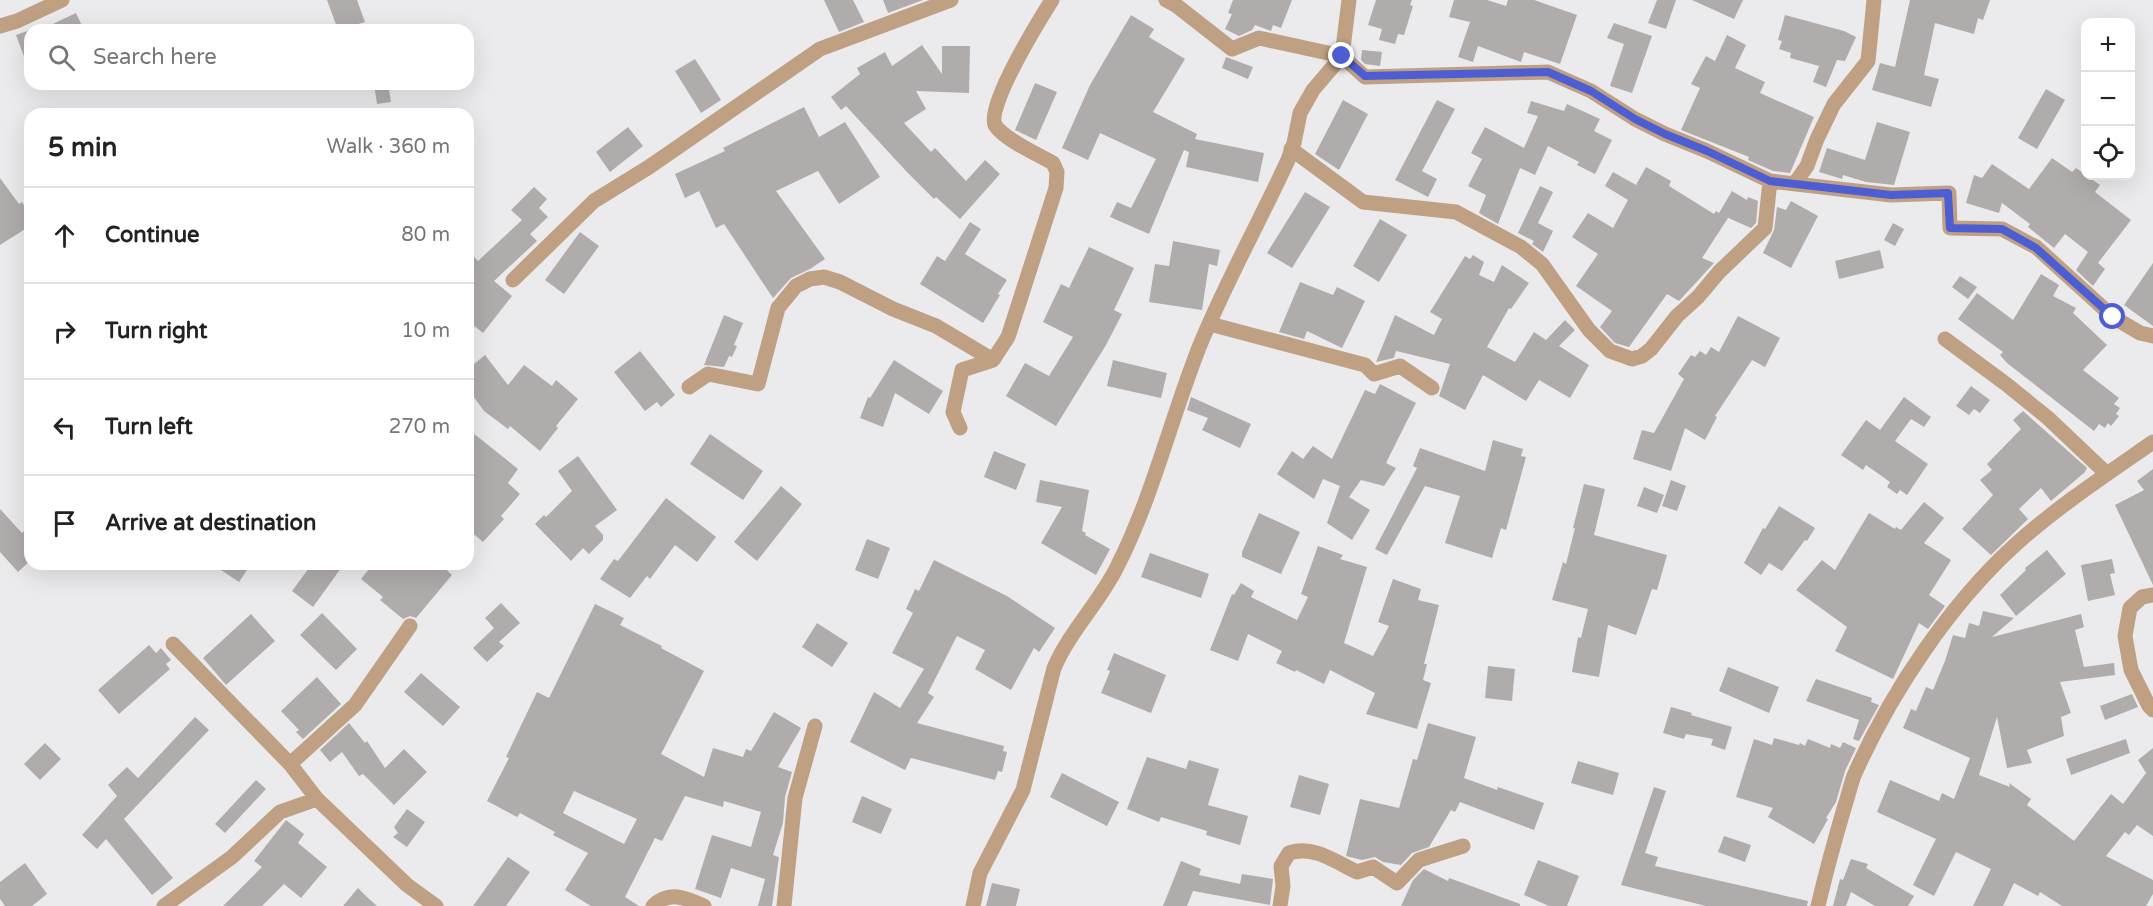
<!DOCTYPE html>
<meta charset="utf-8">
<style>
:root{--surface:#fff;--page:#f2f2f2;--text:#222;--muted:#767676;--line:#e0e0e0}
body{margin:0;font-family:"Varela Round",sans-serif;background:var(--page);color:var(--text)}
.controls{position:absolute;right:18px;top:18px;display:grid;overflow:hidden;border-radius:12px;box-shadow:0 6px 24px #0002}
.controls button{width:54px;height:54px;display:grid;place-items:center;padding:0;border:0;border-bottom:2px solid var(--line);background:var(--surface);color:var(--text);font:30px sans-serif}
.stop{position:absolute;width:18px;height:18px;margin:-14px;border:4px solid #4d5dd2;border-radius:50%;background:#fff}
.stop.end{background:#4d5dd2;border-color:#fff;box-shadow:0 2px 6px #0008}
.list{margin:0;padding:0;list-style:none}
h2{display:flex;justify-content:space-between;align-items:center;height:78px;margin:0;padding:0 24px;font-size:26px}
h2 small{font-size:20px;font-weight:400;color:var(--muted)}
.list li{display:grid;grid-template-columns:39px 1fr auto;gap:18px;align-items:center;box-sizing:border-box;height:96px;padding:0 24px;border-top:2px solid var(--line)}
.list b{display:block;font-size:22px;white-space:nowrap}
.list em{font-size:20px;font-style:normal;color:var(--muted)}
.icon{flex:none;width:33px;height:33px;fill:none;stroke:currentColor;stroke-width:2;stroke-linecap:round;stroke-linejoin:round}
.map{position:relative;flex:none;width:2153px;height:906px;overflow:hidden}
.search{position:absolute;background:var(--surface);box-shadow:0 6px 24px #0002;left:24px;top:24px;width:450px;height:66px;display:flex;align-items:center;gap:15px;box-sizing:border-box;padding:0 21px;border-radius:18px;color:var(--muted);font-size:22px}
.panel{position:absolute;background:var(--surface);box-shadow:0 6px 24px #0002;left:24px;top:108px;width:450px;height:462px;border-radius:18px}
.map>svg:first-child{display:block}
.building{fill:#afacab;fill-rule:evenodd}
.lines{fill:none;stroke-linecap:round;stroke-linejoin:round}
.minor{stroke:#c0a083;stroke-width:15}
.route{stroke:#4d5dd2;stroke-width:8}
</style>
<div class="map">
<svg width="2153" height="906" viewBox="0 0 2153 906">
<rect width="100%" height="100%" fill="#ebebee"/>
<path class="building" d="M327,0h30l8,22 -27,8z
M824,0h29l11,22 -25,10z
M883,0h40l-35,13z
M1233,0h59l-11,28 -8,-3 -2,6 -16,-6 -3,5 -13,6 -14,-7 7,-15 -4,-1z
M1376,0h36l-2,5 3,1 -9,29 -6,-1 -3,10 -16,-4 3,-11 -14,-4z
M1454,0h33l19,6 2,-6h26l43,15 -17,49 -36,-12 -3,10 -43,-16 -5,16 -15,-5 12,-35 -21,-5z
M1657,0h19l-10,29 -18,-6z
M1692,0h51l-9,19z
M1910,0h80l-7,20 -5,-2 -4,16 -39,-11 -11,52 15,4 -8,28 -59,-17 8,-27 15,4z
M76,13l8,17h-44z
M1131,15l23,14 -5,8 36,22 -32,53 44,22 -2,5 69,14 -6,29 -72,-15 3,-15 -5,-2 -35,84 -39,-17 7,-15 14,6 25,-49 -56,-26 -12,27 -26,-12 28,-63z
M1785,15l59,16 12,6 -11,24 -8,-1 -11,27 -13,-5 6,-16 -29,-8 1,-5 -12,-4 3,-8 -4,-1z
M1614,23l38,13 -20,57 -22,-7 14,-42 -17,-6z
M30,30v39l-1,1 -13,-35z
M1727,35l19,10 -11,23 30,14 -5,11 54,24 -24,56 -17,-2 -25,-11 1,-3 -68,-27 19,-42 -9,-4 15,-28 9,5z
M922,45l20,29v-28h28l-1,47 -53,-2 10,18 -22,14 27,29 4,-4 31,33 19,-21 15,14 -40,45 -24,-22 -2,2 -28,-28 -60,-65 -5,4 -10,-13 29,-23 -3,-6 28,-16 7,14z
M1362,50l20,2 -2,14 -15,-2 -4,-4z
M1226,57l27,10 -5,12 -26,-11z
M695,59l26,41 -20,13 -26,-42z
M1035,83l22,9 -21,48 -21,-10z
M374,84h14l3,18 -14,2z
M2046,89l19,11 -28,49 -19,-11z
M1343,100l25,14 -29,56 -24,-16z
M1437,100l18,9 -33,62 15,8 -9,18 -33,-17z
M1531,101l33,10 3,-7 33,15 -6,12 18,9 -17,34 -18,-9 2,-3 -31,-16 -13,29 -15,-7 -22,56 -19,-11 7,-18 -18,-9 14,-27 -11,-6 14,-26 39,21 14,-32 -11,-3z
M804,107l15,30 26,-15 35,55 -41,27 -21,-33 -42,20 49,68 -15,10 -19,9 -18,20 -49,-74 -8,4 -17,-37 -14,7 -10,-24 50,-23 -2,-3z
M1877,122l33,10 -16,53 -28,-3 -23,-7 -1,4 -23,-7 8,-24 38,12z
M628,127l15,19 -33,26 -14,-20z
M2052,158l20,14 4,-4 24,17 -5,7 36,28 -33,43 7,6 -12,17 -17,-16 12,-18 -23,-18 -11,14 -26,-21 2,-3 -28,-21 -3,10 -33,-10 8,-28 8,3 10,-14 37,25z
M1646,167l25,14 -2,5 45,28 2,-3 3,2 13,-22 15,9 1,-3 10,4 -2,22 -5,5 -27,-12 4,2 -26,40 12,5 -35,38 -12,-7 -38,53 -14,-4 -15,-16 12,-16 -36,-25 22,-32 -26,-17 16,-24 25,15 15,-28 -23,-14 8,-14 23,13z
M0,178l19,26 3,-2 8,13v11l-30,19z
M1540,186l13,6 -15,31 15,8 -10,21 -11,-8 2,-3 -16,-8z
M534,187l13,12 -8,9 9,9 -18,17 7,7 -43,40 18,15 -29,37 -15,-12v-71l10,11 44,-41 -11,-10z
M1305,192l25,15 -38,61 -25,-15z
M1791,201l27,15 -27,52 -28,-15 11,-23 3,-23 9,3z
M1380,219l27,16 -28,47 -26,-16z
M970,222l11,7 -16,25 42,26 -9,14 2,1 -17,28 -63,-39 17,-28 8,5z
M1893,223l11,6 -9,17 -11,-6z
M580,232l19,14 -35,48 -19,-14z
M1173,241l47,9 -3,16 -8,-2 -7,46 -53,-8 6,-38 14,2z
M1089,247l45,21 -20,42 8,4 -16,31 -50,81 -50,-30 19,-33 24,13 24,-39 -30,-15 18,-38 8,4z
M1880,250l4,18 -45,11 -4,-18z
M1473,255l11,7 -5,13 15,7 8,-17 27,18 -18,26 -2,-1 -22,39 28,15 19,-30 12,8 19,-20 10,10 -16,16 30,19 -19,33 -31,-18 -13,21 -43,-26 -18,35 -26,-14 11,-32 -54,-13 -2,7 -18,4 19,-47 39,20 8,-16 -12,-7 35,-56 5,3z
M2153,263v63l-29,-21z
M2041,274l18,11 -6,11 23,12 -3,5 34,32 -24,25 36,28 -5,6 6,4 -4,6 3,2 -8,10 -3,-3 -3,5 -6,-4 -5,7 -87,-68 -7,-8 3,-3 -45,-33 19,-26 36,27z
M1960,276l17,11 -9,12 -16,-12z
M1300,282l33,13 4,-8 28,14 -23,47 -35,-17 -3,8 -25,-7z
M724,315l19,8 -9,22 3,1 -5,11 -3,-1 -5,11 -20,-2z
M1738,316l42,22 -15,29 -13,-7 -37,56 2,1 -12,23 -20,-12 -14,43 -38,-12 9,-29 12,3 30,-54 -6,-5 13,-19 4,2 5,-6 6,4 5,-8 8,5z
M640,351l35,44 -14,12 -4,-5 -12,9 -31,-39z
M485,355l23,30 16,-20 28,21 4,-6 22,19 -22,27 2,2 -18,23 -30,-25 -2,3 -24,-18 -16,-22v-20z
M894,360l49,31 -14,23 -34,-21 -12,34 -23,-9 8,-21 2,1z
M1113,360l54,13 -6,25 -54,-12z
M1380,384l36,19 -30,60 10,5 -12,18 -23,-6 -12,17 21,13 -18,30 -25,-17 13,-37 -17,-7 -9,20 -37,-25 15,-23 11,8 10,-13 19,13 33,-69 10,4z
M1971,386l19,14 -10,13 -6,-4 -5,6 -13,-9z
M1191,397l60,27 -11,24 -38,-18 6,-12 -21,-8z
M1904,397l27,20 -7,10 -13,-8 -16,22 33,23 -21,31 -7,-5 -3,4 -10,-7 3,-5 -24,-17 -3,5 -22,-15 25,-35 14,10z
M2023,411l64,57 -2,4 -34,29 -10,-13 -22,21 9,10 -37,36 -29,-26 31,-34 -13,-15 12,-10 -5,-6 34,-35 -8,-9z
M468,429l50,40 -10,14 12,11 -19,22 3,3 -21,23 -15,-13z
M710,434l53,37 -20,29 -53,-36z
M1493,440l30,9 -2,7 5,1 -20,73 -5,-2 -9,30 -47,-15 15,-47 -35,-10 -38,69 -12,-6 42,-81 -4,-2 7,-18 65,23z
M994,451l32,13 -10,26 -32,-13z
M578,456l39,54 -22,16 8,9v5l-14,14 -6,-6 -12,13 -36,-37 9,-9 2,2 26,-26 -14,-20z
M2153,469v116l-38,-80 29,-15 -7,-9z
M1040,480l49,10 -7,41 4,2 -1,2 25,14 -14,26 -55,-32 21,-36 -26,-5z
M1671,480l15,6 -9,25 -15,-5z
M1584,484l21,5 -11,46 73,20 -10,35 -5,-1 -16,46 -28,-10 -9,52 -27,-5 6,-35 3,1 7,-29 -36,-9 11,-38 3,2 9,-36h-2z
M781,486l21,18 -45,57 -23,-19z
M1644,487l20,8 -7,18 -20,-7z
M666,498l50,39 -19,25 -22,-17 -25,34 -3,-3 -17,22 -30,-19 14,-20 4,2z
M1924,502l20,16 -20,25 27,17 -22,35 16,11 -17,23 -9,-6 -26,56 -58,-28 12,-24 -51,-37 26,-30 13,10 34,-57 26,16 1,-2 5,3z
M1779,506l36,22 -8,13 -2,-1 -23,31 -13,-8 -8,12 -17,-12 19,-35 2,1z
M0,509l22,24 8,-7v35l-12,11 -18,-20z
M1259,513l41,19 -19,42 -39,-17v-5z
M867,539l23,9 -12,31 -23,-9z
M1318,546l25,9 -3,4 27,8 -23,76 29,13 16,-30 -11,-4 15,-43 28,10 -3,11 21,5 -15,59h3l-4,16 8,3 -14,46 -51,-15 9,-21 -45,-23 -6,14 -28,-14 -1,2 -19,-9 6,-12 -34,-17 -10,27 -28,-11 22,-56 2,1 7,-12 13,8 -3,6 46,23 11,-23 -7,-3z
M2047,550l19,24 -50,42 -16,-21 26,-25 -1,-2z
M1150,553l59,21 -8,24 -60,-21z
M2112,559l3,14 -5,1 5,21 -27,6 -7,-36z
M934,560l73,36 48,32 -16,24 -5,-4 -23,42 -36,-21 10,-19 -28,-14 -29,57 6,4 -17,26 87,23 -1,5 4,1 -5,20 -4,-1 -3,9 -84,-22 -6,12 -55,-28 24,-50 26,16 24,-39 -32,-16 21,-40 -7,-4 9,-20 4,2z
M212,564h39l-12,18z
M312,564h32l-31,43 -21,-16z
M373,564h67l12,11 -36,43 -6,-2 -7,3 -23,-19 3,-3 -22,-18z
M501,603l19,20 -21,19 5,4 -17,16 -14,-14 21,-20 -9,-10z
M595,604l29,14 -4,7 42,21 -1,2 43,23 -43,83 43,23 9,-29 30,9 3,-8 5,2 23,-39 27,16 -23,39 14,5 -7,25 -2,26 -10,32 6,2 -7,49h-14l7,-27 -34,-11 -10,30 -26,-9 17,-54 39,12 10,-35 -37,-11 -1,6 -38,-11 -23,45 -7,-3 -30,59 14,9h-48l-26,-16 23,-37 -35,-18 2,-3 -35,-19 -3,4 -30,-16 22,-43 -3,-1 31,-65 12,6zM574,791l63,28 -13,25 -61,-31z
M1983,611l31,7 -22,19 89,-23 3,13 -9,3 9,37 30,-4 1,12 -55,7 11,31 -10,4 3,19 -37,14 5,13 -25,5 -10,-51 -18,58 31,12 -1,-4 22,16 -4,6 47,36 37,-47 12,10 23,-31 -8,-13 15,-12v88l-16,-11 -8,10 -4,-3 -19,24 47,24v14l-7,12h-84l-22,-14 -2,4 -24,-13 -11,23h-30l18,-37 -35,-17 -22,44 -21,-11 23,-46 -59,-27 13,-32 49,21 3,-8 12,6 16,-41 -67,-30 8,-19 5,2 10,-24 7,3 12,-29 8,-26 12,3 4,-15 10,3z
M322,613l35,36 -21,21 -36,-35z
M251,614l24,27 -49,44 -23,-27z
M817,623l31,20 -16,24 -30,-20z
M149,645l7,8 5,-5 10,12 -5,4 4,5 -51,45 -21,-24z
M1114,653l52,22 -15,38 -50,-20 9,-22 -3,-1z
M1488,666l27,3 -3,32 -27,-3z
M1728,667l51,20 -10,26 -50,-22z
M421,673l39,34 -17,19 -39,-34z
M317,677l24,27 -38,35 -7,-7 3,-2 -18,-19z
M1816,679l56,19 -1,4 8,3 -20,36 -6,-2 6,-19 -53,-19z
M2132,694l6,13 -33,13 -5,-14z
M1671,707l21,6 -1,2 41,12 -7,23 -14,-5 2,-6 -27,-5 -2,5 -21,-6z
M195,717l14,13 -85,89 49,59 -21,17 -46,-56 -9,10 -15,-14 35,-39 -9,-11 19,-18 11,11z
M349,723l16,20 2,-2 18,27 19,-19 23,23 -33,33 -31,-31 -4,2 -17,-24 -12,10 -10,-12z
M1428,723l48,14 -12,41 33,12 1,-3 46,16 -10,27 -74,-28 -5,10 -4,-2 -22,37 -17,6 -11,12 -18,-3 -8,-5 -13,3 -16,-4 14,-57 39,9 14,-49 4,1z
M1774,738l25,7 1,-2 5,3 3,-7 22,9 1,-4 9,4 3,-6 13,6 -11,23 -9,31 -10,16 2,1 -14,25 -46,-27 5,-9 -37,-11 18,-58 18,6z
M2126,739l4,14 -59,22 -5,-16z
M45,743l16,16 -21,21 -16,-16z
M1147,757l39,12 3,-9 30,9 -11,36 40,11 -8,29 -34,-10 1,-4 -46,-14 -2,5 -32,-13z
M1578,761l41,12 -6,22 -42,-12z
M1062,773l57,29 -12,24 -57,-29z
M1299,775l30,9 -9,31 -30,-8z
M256,780l10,9 -41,44 -10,-9z
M1654,787l12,4 -21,62 13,4 -3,9 153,35 -1,5h-101l-85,-21z
M862,796l30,13 -11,25 -29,-12z
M407,809l18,13 -18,25 -14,-10 5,-4 -4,-6z
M286,820l18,14 -6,9 29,24 -26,31 -17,-14 -22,22h-39l39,-39 -8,-6z
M1724,836l27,9 -6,17 -27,-10z
M508,857l22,15 -24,34h-33z
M1851,859l17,5 -2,4 48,28 -6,10h-33l-24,-14 -5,14h-13l7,-27 3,1z
M1538,860l41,16 -12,30h-18l-25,-11z
M1181,861l20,8 -2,6 41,9 2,-10 31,5 -3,26 -77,-14 -6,15h-24z
M25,863l22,31 -15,12h-27l-5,-7v-17z
M1424,869l24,12 1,-3 14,5 57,21v2h-119l12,-26z
M992,883l28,6 -4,17h-30z
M358,888l9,9 10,9h-34z"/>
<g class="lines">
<path class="minor" d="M1166,0l11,6 55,43 27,-11 83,18 23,21 183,-5 43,19 44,28 30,15 42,17 63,30 121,14 58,-2 1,35 52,1 34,18 77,70 27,16 13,3
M0,26l17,-5 45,-21
M1291,149l72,53 93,10 65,35 21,17 47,66 21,21 22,8 10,-3 9,-7 26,-33 21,-19 21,-25 46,-44 5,-47
M1795,183l12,-17 10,-27 17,-35 34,-43 6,-61
M513,280l81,-79 55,-34 171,-118 131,-49
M1210,324l155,41 9,9 26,-8 32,22
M1945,339l61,45 42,34 59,56
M689,387l19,-13 50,10 20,-76 18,-22 14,-7 14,-2 16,5 53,27 43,17 57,34
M960,428l-7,-16 9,-42 31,-10 15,-23 48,-149 1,-16 -4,-9c-14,-8 -50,-24 -58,-38 -9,-19 45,-106 57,-125
M2153,595l-11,2 -12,11 -5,28 6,34 18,36 4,4
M173,644l117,120 27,35 90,86 29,21
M290,764l65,-59 55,-79
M164,906l68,-49 48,-45 37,-13
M653,906c16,-16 33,-8 51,0
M784,906l11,-108 20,-72
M973,906l7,-33 43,-83 31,-122c16,-37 45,-65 63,-101 35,-69 53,-145 81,-217 26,-65 61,-127 90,-190l6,-17 6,-30 13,-23 29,-34 7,-56
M1280,906l3,-20 -2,-20 8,-13c25,-8 45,8 68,19l16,-5 24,16 22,-23 44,-14
M1818,906c8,-34 17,-67 27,-101 4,-11 6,-24 11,-34 36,-80 94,-167 159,-226 42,-38 92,-71 138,-103"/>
</g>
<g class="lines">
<path class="route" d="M1342,56l23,20 183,-4 43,19 44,28 30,15 42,17 63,30 121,14 57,-2 2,35 52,1 34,19 77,69"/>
</g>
</svg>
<div class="controls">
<button>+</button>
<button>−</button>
<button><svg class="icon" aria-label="locate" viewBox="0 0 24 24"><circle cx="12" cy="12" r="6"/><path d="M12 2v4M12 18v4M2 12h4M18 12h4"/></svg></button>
</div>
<div class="stop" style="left:2113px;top:317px"></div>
<div class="stop end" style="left:1342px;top:56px"></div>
<div class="search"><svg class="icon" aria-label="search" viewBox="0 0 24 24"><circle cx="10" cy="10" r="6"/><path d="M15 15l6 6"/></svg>Search here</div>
<section class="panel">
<h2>5 min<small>Walk · 360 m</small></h2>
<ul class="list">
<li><svg class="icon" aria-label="ahead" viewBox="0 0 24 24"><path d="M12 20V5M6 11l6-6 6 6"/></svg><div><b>Continue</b></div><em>80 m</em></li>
<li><svg class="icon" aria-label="right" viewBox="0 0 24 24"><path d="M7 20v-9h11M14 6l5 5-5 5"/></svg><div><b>Turn right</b></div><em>10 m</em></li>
<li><svg class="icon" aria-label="left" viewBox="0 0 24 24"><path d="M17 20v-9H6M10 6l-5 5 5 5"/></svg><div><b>Turn left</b></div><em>270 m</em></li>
<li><svg class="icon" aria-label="arrive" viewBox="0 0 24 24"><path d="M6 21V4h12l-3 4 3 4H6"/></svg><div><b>Arrive at destination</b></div></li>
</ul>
</section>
</div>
